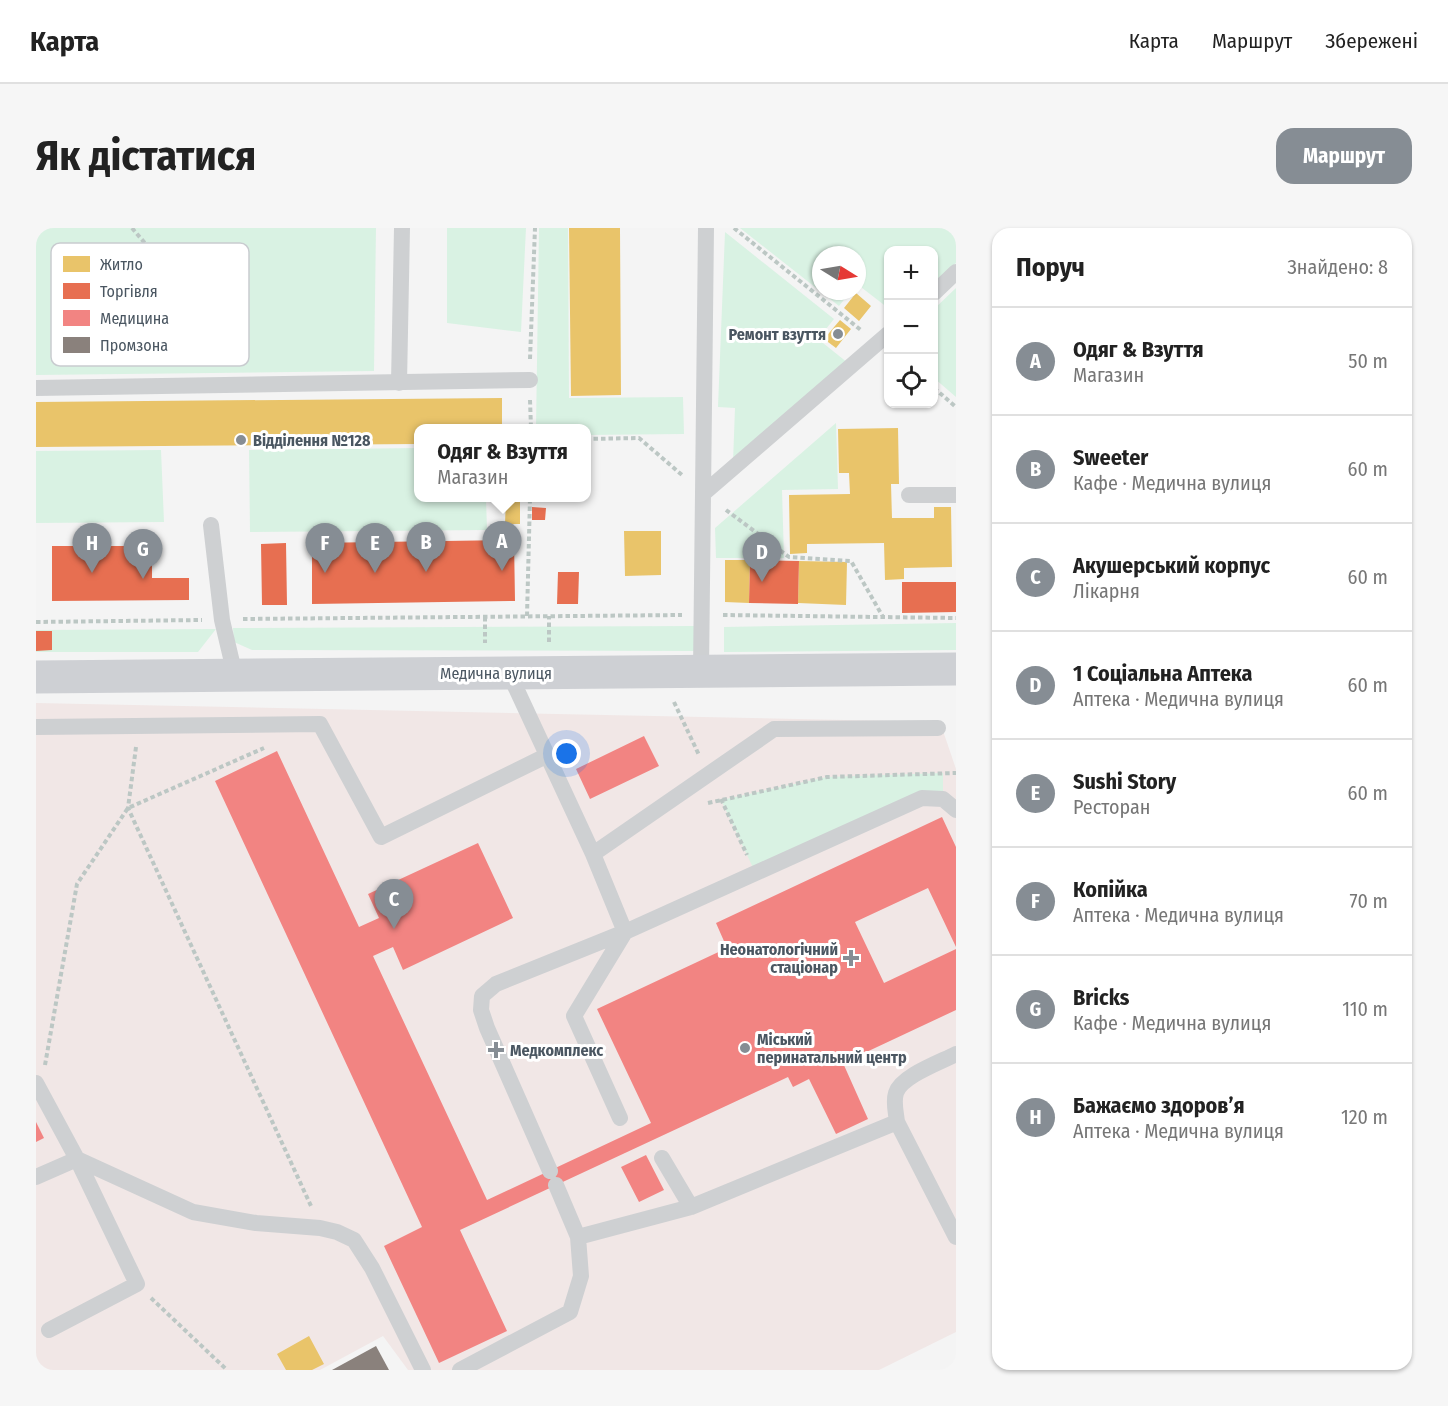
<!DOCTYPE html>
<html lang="uk">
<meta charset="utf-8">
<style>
:root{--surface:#fff;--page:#f6f6f6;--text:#222;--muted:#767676;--line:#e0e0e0;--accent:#868d94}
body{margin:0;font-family:"Fira Sans Condensed",sans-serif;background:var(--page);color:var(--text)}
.controls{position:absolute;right:18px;top:18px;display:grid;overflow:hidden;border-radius:12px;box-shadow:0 2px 4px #0004}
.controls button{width:54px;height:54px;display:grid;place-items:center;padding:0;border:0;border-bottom:2px solid var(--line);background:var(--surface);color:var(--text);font:30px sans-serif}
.compass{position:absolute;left:776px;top:18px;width:54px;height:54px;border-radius:50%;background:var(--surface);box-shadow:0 2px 4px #0004;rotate:101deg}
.you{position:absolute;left:531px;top:526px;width:21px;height:21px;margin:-15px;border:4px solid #fff;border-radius:50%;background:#1a73e8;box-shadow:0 0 0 9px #1a73e833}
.badge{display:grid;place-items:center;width:39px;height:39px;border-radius:50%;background:var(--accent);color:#fff;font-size:20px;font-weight:700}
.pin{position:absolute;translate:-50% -50px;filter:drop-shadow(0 2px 3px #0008)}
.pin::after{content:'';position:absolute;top:32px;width:21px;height:18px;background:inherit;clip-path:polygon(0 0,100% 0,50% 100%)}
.popup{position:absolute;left:378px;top:196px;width:177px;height:78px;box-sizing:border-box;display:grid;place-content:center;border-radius:12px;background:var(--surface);filter:drop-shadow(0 2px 4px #0005);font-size:20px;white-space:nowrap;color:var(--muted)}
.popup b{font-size:22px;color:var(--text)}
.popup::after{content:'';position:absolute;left:50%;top:100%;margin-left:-12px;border:12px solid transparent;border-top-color:var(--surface)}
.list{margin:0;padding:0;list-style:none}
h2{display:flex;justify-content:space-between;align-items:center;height:78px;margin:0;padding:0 24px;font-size:26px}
h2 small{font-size:20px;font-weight:400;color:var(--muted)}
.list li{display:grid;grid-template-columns:39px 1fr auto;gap:18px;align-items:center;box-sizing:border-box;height:108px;padding:0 24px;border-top:2px solid var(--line)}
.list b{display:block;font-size:22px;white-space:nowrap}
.list p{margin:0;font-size:20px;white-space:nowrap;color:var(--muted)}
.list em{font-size:20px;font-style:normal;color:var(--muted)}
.icon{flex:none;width:33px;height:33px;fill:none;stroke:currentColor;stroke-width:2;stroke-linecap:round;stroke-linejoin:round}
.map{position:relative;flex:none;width:920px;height:1142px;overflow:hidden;border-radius:18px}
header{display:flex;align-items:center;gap:36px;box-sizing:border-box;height:84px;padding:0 30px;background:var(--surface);border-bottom:2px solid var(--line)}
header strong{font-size:28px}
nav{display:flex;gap:33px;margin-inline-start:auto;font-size:21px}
.intro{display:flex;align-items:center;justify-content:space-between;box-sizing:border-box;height:144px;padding:0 36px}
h1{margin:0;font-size:42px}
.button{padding:15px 27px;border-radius:18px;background:var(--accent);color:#fff;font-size:21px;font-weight:700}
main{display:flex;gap:36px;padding:0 36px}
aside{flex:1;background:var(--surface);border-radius:18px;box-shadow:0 2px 4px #0004}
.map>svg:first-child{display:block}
.medical{fill:#f1e7e6}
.green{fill:#d9f2e3}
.homes{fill:#e9c46a}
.shops{fill:#e76f51}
.health{fill:#f28482}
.industry{fill:#8a817c}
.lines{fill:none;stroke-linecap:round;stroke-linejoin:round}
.path{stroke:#bcc7c4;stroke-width:4;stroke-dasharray:4.5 3;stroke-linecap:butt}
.lane{stroke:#ced0d2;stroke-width:16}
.secondary{stroke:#ced0d4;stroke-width:33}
.poi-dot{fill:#868d94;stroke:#fff;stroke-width:2}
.labels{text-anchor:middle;stroke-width:6;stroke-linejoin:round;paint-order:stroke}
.poi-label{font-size:16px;font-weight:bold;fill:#4a5661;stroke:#fff;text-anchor:start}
.street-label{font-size:16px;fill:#4a5661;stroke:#fff}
.key{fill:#fff;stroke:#c9ccd0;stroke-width:1.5}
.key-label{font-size:16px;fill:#4a5661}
</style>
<header>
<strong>Карта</strong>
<nav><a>Карта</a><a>Маршрут</a><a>Збережені</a></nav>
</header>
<div class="intro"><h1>Як дістатися</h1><a class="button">Маршрут</a></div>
<main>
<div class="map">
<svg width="920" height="1142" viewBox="0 0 920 1142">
<rect width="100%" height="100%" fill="#f4f4f4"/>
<path class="medical" d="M0,475l904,19 16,47v563l-77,38h-471l-25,-34 -63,34h-284z"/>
<path class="green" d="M0,0h340l-2,143 -338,4z
M411,0h79l-5,104 -74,-9z
M503,0h29l1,170 114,-1 1,37 -98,1v-7h-50z
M704,0h216v35l-22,21v-34h-46v58l-31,-24v-29h-36v36h30l-12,15z
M689,4l109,87 -16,20 30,24 -115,99 2,-54 -17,-1z
M920,60v109l-22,-19v-69z
M800,195l2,66 -56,1 2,68h-68l-1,-30z
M382,220v50h68l1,32 -237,2 -1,-82z
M125,222l3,72 -128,1v-72z
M920,395v27l-232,2v-25z
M658,398v25l-442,-1 -18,-8 -1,-14z
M180,401l-18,23h-162v-22z
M907,545v26l-10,-2 -177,77 -35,-74 106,-23z"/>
<path class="homes" d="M533,0h51l1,167 -50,1z
M820,65l15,13 -12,15 -15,-13z
M804,92l11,9 -15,19 -12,-9z
M466,170v30h-84v16l-382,3v-45z
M862,200l1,56h-8l1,34h42v-11h17l1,60 -48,1v11l-19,1 -1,-37 -77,1v9l-17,1 -1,-59 61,-1 -1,-21h-10l-1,-44z
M470,270h14v26h-15z
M588,303h37v44l-36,1z
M689,332h25l-1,43 -24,-1z
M763,333l48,1 -1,43 -48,-2z
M273,1108l15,28 -12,6h-26l-9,-16z"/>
<path class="shops" d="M496,279l14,1 -1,12h-13z
M478,312l1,61 -203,3v-61z
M250,315l1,62h-25l-1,-61z
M16,318h81v13l19,-1v20h37v22l-137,1z
M714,332l49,1 -1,43 -49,-1z
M522,344h21l-1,32h-21z
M866,354h54v30l-54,1z
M0,403h16v19l-16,1z"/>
<path class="health" d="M608,508l15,30 -69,33 -14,-30z
M241,523l82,176 20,-9 -11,-24 110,-51 35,75 -110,52 -10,-23 -20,9 114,244 164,-77 -54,-114 130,-61 -11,-25 226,-106 14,30v100l-28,-59 -73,34 29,61 72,-34v61l-113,53 25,56 -32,15 -27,-55 -16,8 -5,-10 -328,153 47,101 -68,32 -55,-117 38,-19 -207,-446z
M0,894l8,16 -8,4z
M610,927l18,35 -25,12 -18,-35z"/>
<path class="industry" d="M340,1118l13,24h-57z"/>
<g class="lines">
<path class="path" d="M96,0l115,135
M698,0l128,103
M494,131l5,-131
M898,160l22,19
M494,172l1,28
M550,211l53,-1 43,37
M690,282l63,47 62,4 32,56
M687,387l233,3
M491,388l3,-118
M449,389v26
M207,391l439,-4
M0,394l166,-2
M513,414v-26
M638,474l25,53
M100,519l-8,61 183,398
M685,571l26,56
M672,575l119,-26 129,-4
M9,837l32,-181 51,-76 136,-60
M115,1070l76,72"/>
<path class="lane" d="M898,65l22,-21
M363,155l3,-155
M0,160l494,-8
M668,265l184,-159
M873,267h47
M175,297l11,95 13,55
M665,443l5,-443
M473,445l84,181 32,78 297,-134 21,1 13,11
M0,499l284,-3 61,113 167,-82
M557,626l181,-125 164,-1
M920,826c-15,8 -55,22 -60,39 -3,9 0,19 1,29l59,115
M0,855l41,76 116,53 63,11 64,5 17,4 17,8 18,28 51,102
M584,890l-46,-102 51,-84
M626,930l29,49
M514,943l-63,-143 -6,-18 1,-14 14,-12 129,-52
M0,949l41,-18 60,125 -88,46
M520,957l22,52 113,-30 206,-85
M424,1142l110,-58 11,-36 -3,-39"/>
<path class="secondary" d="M0,449l920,-8"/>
</g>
<g class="poi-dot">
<circle cx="802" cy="106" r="6"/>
<circle cx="205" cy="212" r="6"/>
<path d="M812 721h6v6h6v6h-6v6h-6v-6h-6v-6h6z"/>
<circle cx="709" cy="820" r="6"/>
<path d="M457 813h6v6h6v6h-6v6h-6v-6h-6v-6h6z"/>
</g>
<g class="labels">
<g class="poi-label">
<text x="790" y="112" text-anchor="end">Ремонт взуття</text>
<text x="217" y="218">Відділення №128</text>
<text x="802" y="727" text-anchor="end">Неонатологічний<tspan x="802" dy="18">стаціонар</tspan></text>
<text x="721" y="817">Міський<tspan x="721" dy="18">перинатальний центр</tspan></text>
<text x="474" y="828">Медкомплекс</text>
</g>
<g class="street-label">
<text x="460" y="451">Медична вулиця</text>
</g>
</g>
<rect x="15" y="15" width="198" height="123" rx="9" class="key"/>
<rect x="27" y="28" width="27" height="16" fill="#e9c46a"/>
<rect x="27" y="55" width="27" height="16" fill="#e76f51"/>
<rect x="27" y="82" width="27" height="16" fill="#f28482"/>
<rect x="27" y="109" width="27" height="16" fill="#8a817c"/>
<g class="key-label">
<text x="64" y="42">Житло</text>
<text x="64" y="69">Торгівля</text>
<text x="64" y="96">Медицина</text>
<text x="64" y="123">Промзона</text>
</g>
</svg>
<div class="controls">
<button>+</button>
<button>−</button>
<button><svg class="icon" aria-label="locate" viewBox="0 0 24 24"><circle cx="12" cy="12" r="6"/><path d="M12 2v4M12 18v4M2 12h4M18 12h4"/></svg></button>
</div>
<svg class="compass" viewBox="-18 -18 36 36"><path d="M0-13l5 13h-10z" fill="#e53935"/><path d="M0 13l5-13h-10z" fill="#767676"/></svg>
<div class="you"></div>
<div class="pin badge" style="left:466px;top:343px">A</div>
<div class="popup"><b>Одяг &amp; Взуття</b>Магазин</div>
<div class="pin badge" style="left:390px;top:344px">B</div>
<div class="pin badge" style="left:358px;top:701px">C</div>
<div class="pin badge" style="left:726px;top:354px">D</div>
<div class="pin badge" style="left:339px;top:345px">E</div>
<div class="pin badge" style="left:289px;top:345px">F</div>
<div class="pin badge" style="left:107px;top:351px">G</div>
<div class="pin badge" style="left:56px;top:345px">H</div>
</div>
<aside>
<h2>Поруч<small>Знайдено: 8</small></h2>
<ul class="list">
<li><span class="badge">A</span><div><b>Одяг &amp; Взуття</b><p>Магазин</p></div><em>50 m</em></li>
<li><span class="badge">B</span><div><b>Sweeter</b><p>Кафе · Медична вулиця</p></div><em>60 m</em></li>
<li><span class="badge">C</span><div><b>Акушерський корпус</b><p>Лікарня</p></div><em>60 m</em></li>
<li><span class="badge">D</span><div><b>1 Соціальна Аптека</b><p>Аптека · Медична вулиця</p></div><em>60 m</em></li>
<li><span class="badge">E</span><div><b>Sushi Story</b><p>Ресторан</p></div><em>60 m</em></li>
<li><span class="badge">F</span><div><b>Копійка</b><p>Аптека · Медична вулиця</p></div><em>70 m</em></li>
<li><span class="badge">G</span><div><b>Bricks</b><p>Кафе · Медична вулиця</p></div><em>110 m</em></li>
<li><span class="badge">H</span><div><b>Бажаємо здоровʼя</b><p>Аптека · Медична вулиця</p></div><em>120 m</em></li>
</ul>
</aside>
</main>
